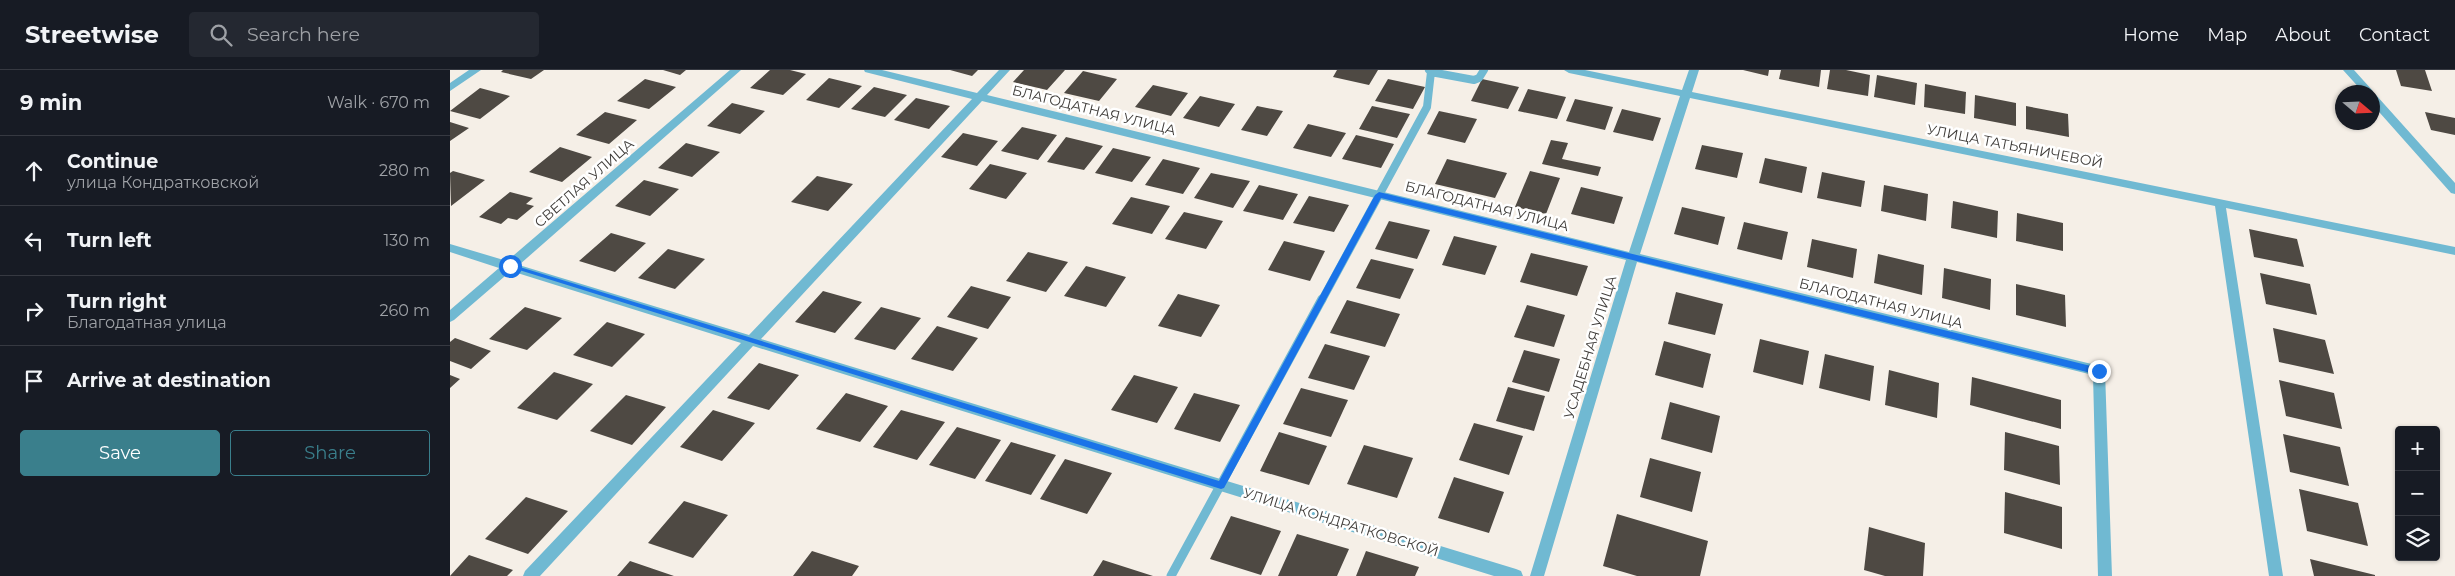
<!DOCTYPE html>
<meta charset="utf-8">
<style>
:root{--surface:#171b24;--page:#242831;--text:#f1f3f6;--muted:#9ea1a6;--line:#363941;--accent:#3a7f8c}
body{margin:0;font-family:Montserrat,sans-serif;background:var(--page);color:var(--text)}
.controls{position:absolute;right:15px;bottom:15px;display:grid;overflow:hidden;border-radius:5px;box-shadow:0 1px 4px #0004}
.controls button{width:45px;height:45px;display:grid;place-items:center;padding:0;border:0;border-bottom:1px solid var(--line);background:var(--surface);color:var(--text);font:25px sans-serif}
.compass{position:absolute;left:1885px;top:15px;width:45px;height:45px;border-radius:50%;background:var(--surface);box-shadow:0 1px 4px #0004;rotate:109deg}
.stop{position:absolute;width:15px;height:15px;margin:-11px;border:4px solid #1a73e8;border-radius:50%;background:#fff}
.stop.end{background:#1a73e8;border-color:#fff;box-shadow:0 1px 5px #0008}
.list{margin:0;padding:0;list-style:none}
h2{display:flex;justify-content:space-between;align-items:center;height:65px;margin:0;padding:0 20px;font-size:21px}
h2 small{font-size:16px;font-weight:400;color:var(--muted)}
.list li{display:grid;grid-template-columns:32px 1fr auto;gap:15px;align-items:center;box-sizing:border-box;height:70px;padding:0 20px;border-top:1px solid var(--line)}
.list b{display:block;font-size:19px;white-space:nowrap}
.list p{margin:0;font-size:16px;white-space:nowrap;color:var(--muted)}
.list em{font-size:16px;font-style:normal;color:var(--muted)}
.actions{display:flex;gap:10px;padding:15px 20px}
.actions a{flex:1;padding:11px 0;border:1px solid var(--accent);border-radius:5px;text-align:center;font-size:18px;color:var(--accent)}
.actions .main{background:var(--accent);color:#fff}
.icon{flex:none;width:28px;height:28px;fill:none;stroke:currentColor;stroke-width:2;stroke-linecap:round;stroke-linejoin:round}
.map{position:relative;flex:none;width:2005px;height:506px;overflow:hidden}
header{display:flex;align-items:center;gap:30px;box-sizing:border-box;height:70px;padding:0 25px;background:var(--surface);border-bottom:1px solid var(--line)}
header strong{font-size:24px}
nav{display:flex;gap:28px;margin-inline-start:auto;font-size:18px}
.search{width:350px;height:45px;background:var(--page);display:flex;align-items:center;gap:12px;box-sizing:border-box;padding:0 18px;border-radius:5px;color:var(--muted);font-size:19px}
main{display:flex}
aside{flex:1;background:var(--surface)}
.map>svg:first-child{display:block}
.building{fill:#4e4943}
.lines{fill:none;stroke-linecap:round;stroke-linejoin:round}
.service-far1{stroke:#70b9d2;stroke-width:8}
.service{stroke:#70b9d2;stroke-width:9}
.minor{fill:#70b9d2;fill-rule:evenodd}
.route{fill:#1a73e8}
.labels{text-anchor:middle;stroke-width:5;stroke-linejoin:round;paint-order:stroke}
.street-label{font-size:14px;fill:#3f3c39;stroke:#fff}
</style>
<header>
<strong>Streetwise</strong>
<div class="search"><svg class="icon" aria-label="search" viewBox="0 0 24 24"><circle cx="10" cy="10" r="6"/><path d="M15 15l6 6"/></svg>Search here</div>
<nav><a>Home</a><a>Map</a><a>About</a><a>Contact</a></nav>
</header>
<main>
<aside>
<h2>9 min<small>Walk · 670 m</small></h2>
<ul class="list">
<li><svg class="icon" aria-label="ahead" viewBox="0 0 24 24"><path d="M12 20V5M6 11l6-6 6 6"/></svg><div><b>Continue</b><p>улица Кондратковской</p></div><em>280 m</em></li>
<li><svg class="icon" aria-label="left" viewBox="0 0 24 24"><path d="M17 20v-9H6M10 6l-5 5 5 5"/></svg><div><b>Turn left</b></div><em>130 m</em></li>
<li><svg class="icon" aria-label="right" viewBox="0 0 24 24"><path d="M7 20v-9h11M14 6l5 5-5 5"/></svg><div><b>Turn right</b><p>Благодатная улица</p></div><em>260 m</em></li>
<li><svg class="icon" aria-label="arrive" viewBox="0 0 24 24"><path d="M6 21V4h12l-3 4 3 4H6"/></svg><div><b>Arrive at destination</b></div></li>
</ul>
<div class="actions"><a class="main">Save</a><a>Share</a></div>
</aside>
<div class="map">
<svg width="2005" height="506" viewBox="0 0 2005 506">
<rect width="100%" height="100%" fill="#f5efe7"/>
<path class="building" d="M53,0h41l-13,9 -30,-7z
M213,0h23l-6,5z
M320,0h20l16,4 -23,21 -33,-7z
M500,0h28l-6,6z
M574,0h41l-18,20 -34,-8z
M887,0h41l-9,15 -36,-8z
M1293,0h26l-1,6z
M1331,0h40l-2,17 -40,-8z
M1380,0h16l24,5 -2,21 -41,-7z
M1946,0h29l7,21 -31,-5z
M633,1l34,8 -18,22 -35,-8z
M1427,5l40,8 -2,22 -41,-8z
M379,8l33,8 -23,22 -33,-8z
M195,9l31,8 -27,22 -32,-8z
M938,9l37,8 -12,22 -38,-8z
M1032,9l37,8 -11,22 -37,-8z
M1475,14l41,8 -1,22 -41,-7z
M703,15l35,8 -17,23 -36,-9z
M424,17l33,8 -22,22 -34,-8z
M30,18l30,8 -30,23 -30,-8z
M1078,19l38,8 -9,22 -39,-8z
M1525,25l41,8v23l-42,-8z
M750,26l35,8 -16,23 -36,-9z
M466,28l34,8 -21,23 -35,-9z
M1125,29l38,8 -8,23 -39,-9z
M282,33l33,8 -25,23 -33,-8z
M807,36l26,5 -16,25 -26,-6z
M922,36l38,8 -13,24 -38,-9z
M1576,36l42,8 1,23 -43,-8z
M1172,39l39,9 -8,23 -40,-9z
M989,41l38,8 -12,24 -38,-9z
M155,42l32,8 -28,24 -33,-9z
M1975,42l30,6v17l-24,-5z
M0,52l19,6 -19,13z
M858,54l38,9 -15,24 -38,-9z
M572,57l35,8 -19,25 -37,-9z
M513,63l35,8 -21,25 -36,-9z
M906,65l38,9 -13,24 -39,-9z
M616,67l37,9 -19,24 -37,-8z
M1101,70l17,3 -6,16 39,8 -3,9 -56,-12z
M236,73l34,9 -28,25 -34,-9z
M1252,75l41,8 -6,25 -42,-9z
M110,77l32,10 -30,25 -33,-10z
M663,78l38,9 -19,25 -37,-9z
M1315,88l42,9 -5,26 -43,-10z
M713,89l37,9 -17,26 -38,-9z
M997,89l60,14 -12,25 -60,-14z
M540,94l37,9 -21,26 -37,-10z
M3,101l32,9 -34,26 -1,-33z
M1080,101l30,7 -14,36 -31,-7z
M1372,102l43,9 -4,26 -44,-9z
M761,103l39,8 -17,27 -39,-10z
M367,106l36,8 -25,27 -37,-9z
M194,110l35,9 -29,27 -35,-10z
M809,115l39,9 -15,26 -40,-9z
M1434,115l44,9 -2,27 -45,-10z
M1131,117l42,10 -9,27 -43,-10z
M60,122l23,6 -7,6 8,2 -17,14 -9,-2 -7,6 -22,-7z
M859,126l40,9 -15,27 -41,-9z
M681,127l39,9 -18,28 -40,-10z
M1503,131l45,10 -1,27 -46,-10z
M1232,137l43,10 -7,28 -44,-11z
M734,142l39,9 -17,28 -41,-10z
M1567,143l46,10v28l-47,-10z
M939,151l41,9 -13,29 -42,-10z
M1294,152l44,10 -6,28 -45,-11z
M1799,159l48,10 7,28 -50,-10z
M161,163l35,10 -31,29 -36,-11z
M1004,166l43,10 -12,29 -43,-10z
M1362,169l45,10 -4,29 -46,-11z
M834,171l41,10 -15,30 -42,-11z
M218,179l37,10 -30,30 -37,-11z
M578,182l40,10 -22,30 -40,-11z
M1081,183l57,13 -11,30 -57,-14z
M1428,184l46,11 -2,30 -48,-12z
M921,189l43,10 -14,30 -44,-11z
M636,196l40,11 -20,30 -42,-11z
M1494,198l47,11 -1,31 -48,-12z
M1810,203l50,11 7,31 -51,-11z
M1566,214l49,11 1,32 -50,-12z
M521,216l40,11 -23,32 -41,-12z
M373,221l39,11 -27,31 -40,-11z
M1226,222l47,12 -8,31 -47,-11z
M728,224l42,11 -19,32 -43,-11z
M897,230l53,14 -15,33 -55,-14z
M1077,235l38,10 -11,32 -40,-10z
M75,237l37,11 -35,32 -38,-11z
M431,237l40,11 -26,32 -41,-11z
M157,252l38,12 -33,33 -39,-12z
M487,256l41,12 -25,33 -42,-12z
M1823,258l52,12 9,34 -55,-12z
M5,268l36,13 -20,18 -21,-8v-19z
M1310,269l49,12 -6,34 -50,-13z
M1214,271l47,13 -8,34 -48,-13z
M875,274l45,12 -16,34 -46,-12z
M1074,280l36,9 -11,33 -37,-10z
M1375,284l49,12 -4,35 -51,-13z
M309,293l40,12 -30,35 -42,-12z
M1439,300l50,13 -2,35 -52,-13z
M104,302l39,12 -36,36 -40,-12z
M0,305l10,4 -10,9z
M684,305l44,12 -21,36 -46,-13z
M1522,307l89,23v29l-91,-24z
M1829,310l55,13 8,36 -56,-13z
M1058,317l37,9 -11,35 -38,-10z
M851,318l47,12 -17,37 -48,-13z
M396,323l42,13 -28,36 -44,-13z
M744,323l46,12 -20,37 -46,-13z
M176,325l40,12 -34,38 -42,-14z
M1220,332l50,14 -8,37 -51,-14z
M263,340l42,13 -33,38 -42,-14z
M451,340l44,12 -28,38 -44,-13z
M1024,353l49,13 -14,39 -50,-15z
M507,357l44,13 -26,39 -46,-14z
M829,362l48,14 -18,39 -49,-14z
M1555,362l54,14 1,39 -56,-15z
M1833,364l57,13 9,39 -59,-14z
M561,372l45,13 -25,40 -46,-14z
M914,375l49,13 -16,40 -50,-14z
M1200,388l51,14 -9,40 -52,-15z
M615,389l47,14 -25,41 -47,-15z
M1004,407l50,15 -15,41 -51,-15z
M1849,419l59,14 10,43 -61,-15z
M1555,422l57,15v42l-58,-16z
M76,427l42,14 -40,43 -43,-15z
M234,431l44,14 -35,43 -45,-15z
M1167,444l91,27 -8,35h-63l-34,-10z
M781,446l50,15 -20,44 -51,-16z
M1419,457l56,16 -2,33h-38l-21,-6z
M847,464l52,15 -12,27h-59z
M362,481l47,15 -7,10h-59z
M916,481l53,16 -4,9h-59z
M19,485l44,15 -6,6h-57z
M1860,489l65,16v1h-61z
M653,490l50,16h-60z
M180,491l44,15h-57z"/>
<g class="lines">
<path class="service-far1" d="M981,2l43,8 5,-2 5,-8
M872,230l105,-193 4,-35 -2,-2"/>
<path class="service" d="M721,506l151,-277"/>
<path class="minor" d="M19,0h12l-31,21v-8z
M280,0h11l-222,195 230,70 223,-236 -107,-27 -1,-2h18l95,23 22,-23h11l-23,25 642,157 51,-156 -111,-23 -5,-3h21l97,20 7,-20h10l-7,22 763,155v8l-229,-47 57,368h-14l-54,-370 -525,-108 -50,156 464,113 1,4 7,205h-14l-5,-201 -456,-113 -93,314h-14l96,-316 -644,-159 -221,238 755,230 5,2 2,5h-29l-741,-230 -213,230h-17l2,-5 216,-228 -230,-72 -57,49 -4,2v-12l49,-42 -49,-16v-8l57,17z
M1893,0h11l18,20 1,2 -1,1 -9,-1z
M1922,24l4,1 79,88v11l-4,-1 -79,-89z"/>
</g>
<path class="route" d="M929,122l720,176 4,3 -4,4 -718,-177 -157,290 -3,1 -715,-223 4,-2 709,217 156,-286z"/>
<g class="labels">
<g class="street-label">
<text transform="translate(644 40) rotate(14)" y="5">БЛАГОДАТНАЯ УЛИЦА</text>
<text transform="translate(1565 76) rotate(11)" y="5">УЛИЦА ТАТЬЯНИЧЕВОЙ</text>
<text transform="translate(134 113) rotate(-41)" y="5">СВЕТЛАЯ УЛИЦА</text>
<text transform="translate(1037 136) rotate(14)" y="5">БЛАГОДАТНАЯ УЛИЦА</text>
<text transform="translate(1431 233) rotate(14)" y="5">БЛАГОДАТНАЯ УЛИЦА</text>
<text transform="translate(1140 277) rotate(-73)" y="5">УСАДЕБНАЯ УЛИЦА</text>
<text transform="translate(891 452) rotate(17)" y="5">УЛИЦА КОНДРАТКОВСКОЙ</text>
</g>
</g>
</svg>
<div class="controls">
<button>+</button>
<button>−</button>
<button><svg class="icon" aria-label="layers" viewBox="0 0 24 24"><path d="M12 4l9 5-9 5-9-5zM3 14l9 5 9-5"/></svg></button>
</div>
<svg class="compass" viewBox="-18 -18 36 36"><path d="M0-13l5 13h-10z" fill="#e53935"/><path d="M0 13l5-13h-10z" fill="#9ea1a6"/></svg>
<div class="stop" style="left:60px;top:196px"></div>
<div class="stop end" style="left:1649px;top:301px"></div>
</div>
</main>
